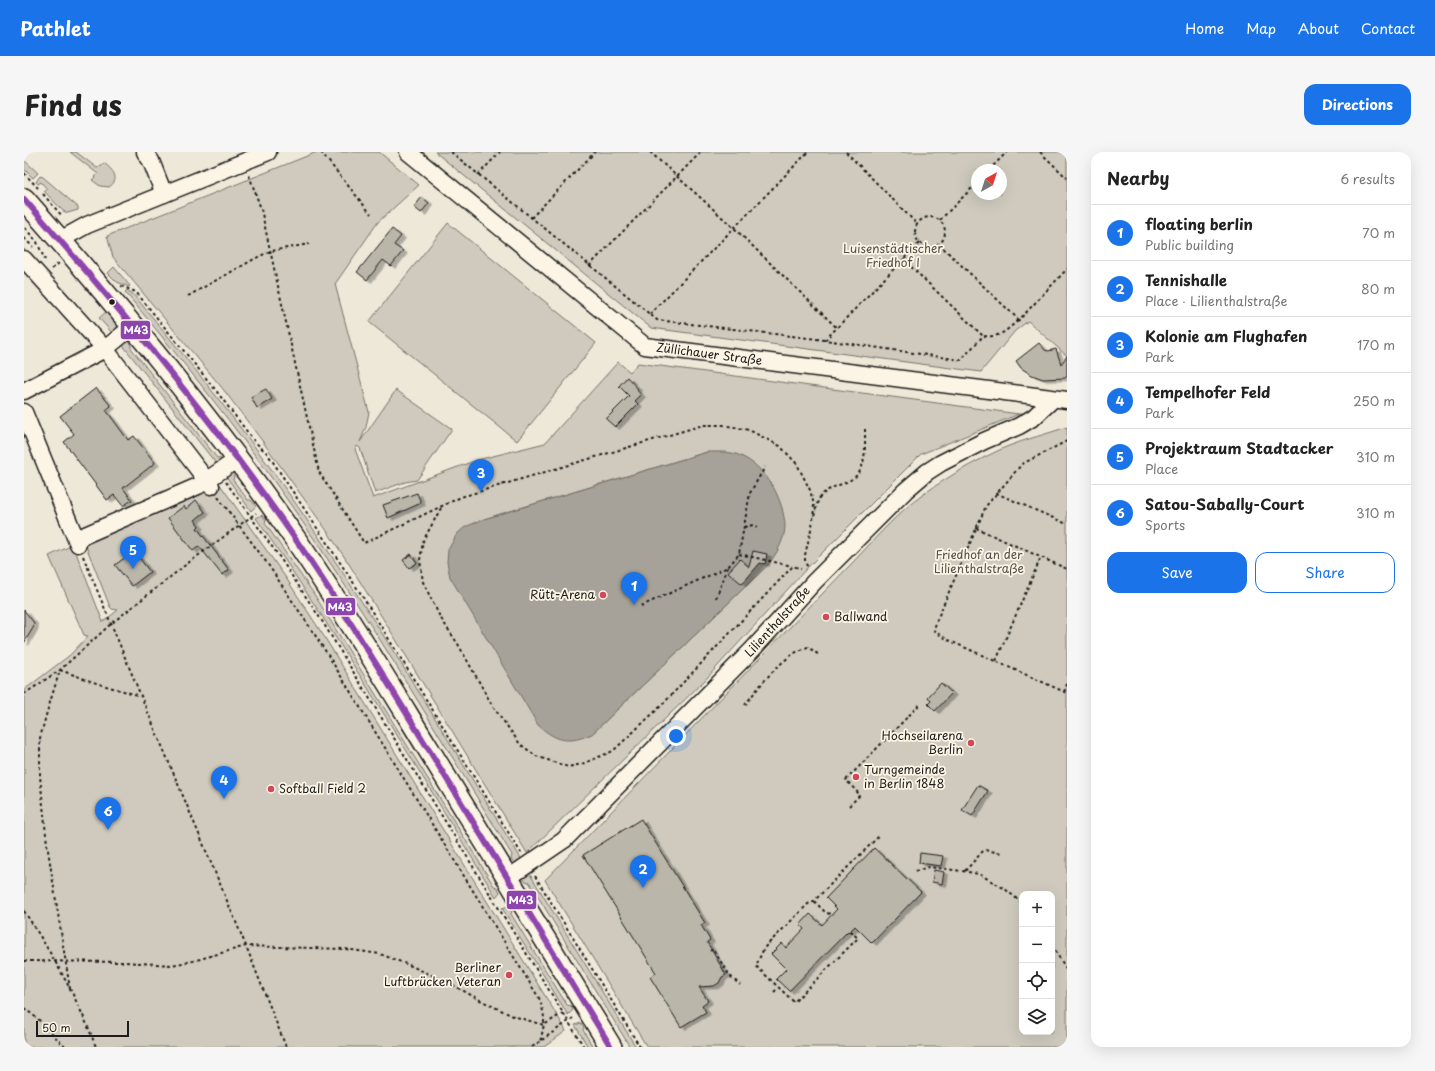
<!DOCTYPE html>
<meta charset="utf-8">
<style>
:root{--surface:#fff;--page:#f6f6f6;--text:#222;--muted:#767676;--line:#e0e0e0;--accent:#1a73e8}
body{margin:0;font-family:"Playpen Sans",sans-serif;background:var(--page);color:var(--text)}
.controls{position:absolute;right:12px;bottom:12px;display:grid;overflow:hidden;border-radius:8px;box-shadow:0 4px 16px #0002}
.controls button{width:36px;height:36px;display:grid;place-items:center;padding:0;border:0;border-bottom:1px solid var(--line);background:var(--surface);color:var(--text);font:20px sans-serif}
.compass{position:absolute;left:947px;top:12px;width:36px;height:36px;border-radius:50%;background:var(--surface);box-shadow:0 4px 16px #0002;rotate:39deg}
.scale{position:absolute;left:12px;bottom:10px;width:93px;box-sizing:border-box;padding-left:4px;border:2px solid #1c1c1c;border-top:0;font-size:11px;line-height:14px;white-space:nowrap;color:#1c1c1c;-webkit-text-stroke:3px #fcf5e5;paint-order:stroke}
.you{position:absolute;left:652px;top:584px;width:14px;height:14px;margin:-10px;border:3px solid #fff;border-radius:50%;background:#1a73e8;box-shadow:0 0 0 6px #1a73e833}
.badge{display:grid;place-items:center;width:26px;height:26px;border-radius:50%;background:var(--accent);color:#fff;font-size:13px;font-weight:700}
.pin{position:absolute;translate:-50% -33px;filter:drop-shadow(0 1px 2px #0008)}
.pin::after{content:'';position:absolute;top:21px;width:14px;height:12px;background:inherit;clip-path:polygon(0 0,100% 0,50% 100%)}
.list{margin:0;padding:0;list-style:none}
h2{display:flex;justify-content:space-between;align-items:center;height:52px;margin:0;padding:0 16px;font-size:17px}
h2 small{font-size:13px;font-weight:400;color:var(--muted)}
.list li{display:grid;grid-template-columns:26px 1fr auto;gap:12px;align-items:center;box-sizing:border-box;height:56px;padding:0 16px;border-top:1px solid var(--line)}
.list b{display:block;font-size:15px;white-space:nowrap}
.list p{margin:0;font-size:13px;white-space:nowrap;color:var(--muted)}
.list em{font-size:13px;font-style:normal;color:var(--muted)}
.actions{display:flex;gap:8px;padding:12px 16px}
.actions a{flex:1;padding:9px 0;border:1px solid var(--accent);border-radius:12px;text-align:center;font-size:14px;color:var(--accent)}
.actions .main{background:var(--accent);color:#fff}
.icon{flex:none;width:22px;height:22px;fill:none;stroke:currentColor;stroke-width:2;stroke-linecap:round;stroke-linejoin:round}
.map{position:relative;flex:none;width:1043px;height:895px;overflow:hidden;border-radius:12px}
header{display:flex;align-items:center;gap:24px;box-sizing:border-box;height:56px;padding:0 20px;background:var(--accent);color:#fff}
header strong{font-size:19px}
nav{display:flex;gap:22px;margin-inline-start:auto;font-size:14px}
.intro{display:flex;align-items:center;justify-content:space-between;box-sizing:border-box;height:96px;padding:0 24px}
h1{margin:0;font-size:28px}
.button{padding:10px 18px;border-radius:12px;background:var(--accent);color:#fff;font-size:14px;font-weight:700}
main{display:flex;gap:24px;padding:0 24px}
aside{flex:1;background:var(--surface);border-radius:12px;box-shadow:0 4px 16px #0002}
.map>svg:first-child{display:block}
.green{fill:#cfcabd;stroke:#76736c;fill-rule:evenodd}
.water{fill:#a7a299;stroke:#6f6c67}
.building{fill:#bab6aa;stroke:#1c1c1c;filter:url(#shadow)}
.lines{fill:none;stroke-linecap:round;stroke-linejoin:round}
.minor-casing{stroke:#1c1c1c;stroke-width:19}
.major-casing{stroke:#1c1c1c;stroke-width:24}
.path{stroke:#1c1c1c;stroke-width:2;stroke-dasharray:3 3;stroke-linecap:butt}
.minor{stroke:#fcf5e5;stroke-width:16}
.major{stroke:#fcf5e5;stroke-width:21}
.bus-1-casing{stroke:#fcf5e5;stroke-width:9}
.bus-1{stroke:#8e44ad;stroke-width:6}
.bus-dot{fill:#1c1c1c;stroke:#fcf5e5;stroke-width:1.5}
.poi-dot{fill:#d1495b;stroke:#fcf5e5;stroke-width:1.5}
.labels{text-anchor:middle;stroke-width:3.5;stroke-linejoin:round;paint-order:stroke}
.park-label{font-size:12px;fill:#52504c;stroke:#fcf5e5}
.street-label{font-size:12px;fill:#1c1c1c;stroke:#fcf5e5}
.poi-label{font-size:12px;fill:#1c1c1c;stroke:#fcf5e5;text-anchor:end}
.line-badge{stroke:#fcf5e5;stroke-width:1.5}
.badge-label{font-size:11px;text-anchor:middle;font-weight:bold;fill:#fff}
</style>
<header>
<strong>Pathlet</strong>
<nav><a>Home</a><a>Map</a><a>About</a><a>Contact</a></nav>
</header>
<div class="intro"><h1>Find us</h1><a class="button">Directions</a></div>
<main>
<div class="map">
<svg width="1043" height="895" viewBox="0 0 1043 895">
<defs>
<filter id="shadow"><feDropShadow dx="4.5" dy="2.5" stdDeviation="0" flood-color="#0004"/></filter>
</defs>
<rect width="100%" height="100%" fill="#eee8d9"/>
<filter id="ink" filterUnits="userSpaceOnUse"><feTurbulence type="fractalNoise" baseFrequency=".025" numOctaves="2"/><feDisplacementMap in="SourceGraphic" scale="8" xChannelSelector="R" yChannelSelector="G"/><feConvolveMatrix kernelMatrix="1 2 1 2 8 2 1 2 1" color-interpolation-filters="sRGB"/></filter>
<g filter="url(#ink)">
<path class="green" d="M46,0h6l21,16 7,-5c9,7 17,16 5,24l-9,-1 -8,-6 6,-6z
M293,0h62l40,33 -41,37 -43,62 34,128 -3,15 -6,15 36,-52 56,39 -35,51 -12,2 -30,11 -15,-45 -3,-2 -2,3 18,49 104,-38 68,-17 73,-81 12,10 8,-9 381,51 -98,40 -113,113 -103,113 -178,173 -119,-194 -59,-95 -24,-36 -62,-86 -40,-53 -110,-132 -6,-21zM683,300l61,113 -176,169 -108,-215z
M411,0h632v204l-39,-35 -13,10 -34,41 -330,-44zM953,18h24v24h-24z
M0,8l14,13 -5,5 -9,-9z
M16,24l3,1 35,30v3l-10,3 -5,-2 -19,-20 3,-2 -6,-7 -3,2 -2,-2z
M424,71l148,120 -79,98 -148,-119z
M90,115l16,19 -1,1 -12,-5 -9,-9z
M103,138l6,4c65,77 127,156 183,239 73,106 138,218 206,327l-8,3 -3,-4 1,-4c-73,-119 -144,-240 -224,-354 -51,-73 -107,-142 -163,-209z
M82,160l12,14 -5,8 -14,-16z
M103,188l4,4v4l86,110 4,1 2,2 -5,5 -97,-123z
M1043,275v620h-420l-102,-167 309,-319c19,-20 37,-41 58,-58 29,-23 61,-41 94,-56 20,-8 41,-13 61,-20zM998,742h30v138h-30z
M207,320l3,4 -1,4 15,20h3l5,6 -5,5 -26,-36z
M195,331l67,95 39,60 238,387 3,6 -22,16h-520v-357l46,-35 18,-19 -4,-1 -35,-79 24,-11 30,77 15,-12 -6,-1 -2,-2 -26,-66z
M238,363l4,5 -1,3 49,71 180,292 3,1 3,5 -4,5c-78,-127 -154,-256 -240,-379z
M504,719l108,176h-6l-101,-165 -4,-1 -3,-5z
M485,754l3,5 -1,3 56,91 4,1 2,4 -5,5 -66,-107z
M557,871l3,4 -1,3 10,17h-5l-13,-22z"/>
<path class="water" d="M683,300c11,0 24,-1 34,4 21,10 34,29 41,52 1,5 3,12 3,18 0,13 -9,29 -17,39l-176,169c-23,10 -35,8 -54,-9l-88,-148 -3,-15 1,-12 9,-16 8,-7 19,-8z"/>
<path class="building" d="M398,45l7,6 -8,10 -7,-6z
M368,77l9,7 -7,9 9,6 -12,15 -8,-6 -16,20 -10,-8z
M1015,191l6,7 3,1 8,-2 5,15 6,-8v20l-2,2 -22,1 -11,-4 -11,-7 -5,-7z
M603,225l11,12 -1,1 4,5 -6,6 3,3 -23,23 -9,-8 23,-23 -10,-10z
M72,236l15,18 -5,4 22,30 6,-4 21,27 -32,25 9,12 -9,6 -9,-11 -7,5 -43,-58 10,-8 -14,-18z
M242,237l6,10 -15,9 -6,-11z
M393,341l4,10 -33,15 -5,-13z
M172,348l9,12 -10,8 4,6 -2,2 32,42 -7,5 -23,-29 -6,5 -25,-33 16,-12 2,3z
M110,399l16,21 -18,14 -17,-21z
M729,399l14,3 -2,10 -5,-1 -18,21 -14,-12 12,-13 9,8z
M387,402l6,9 -8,5 -6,-8z
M0,458l10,13 -1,5 -9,15z
M917,531l11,10 -17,18 -7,-7 3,-3 -3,-4z
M954,633l10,6 -16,25 -10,-6z
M617,667l64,104 -4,2 9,15 -3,2 19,33 -4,2 -3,6 -5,3 -15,1 9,14 -6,4 4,7 -25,15 -31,-50 6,-4 -73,-118z
M850,696l47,44 -49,51 -17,-17 -6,6 -1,-1 -59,60 -13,-12 10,-10 -15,-15 11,-11 4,5 18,-19 -4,-4 10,-11 12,11 15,-16 -11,-11z
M896,701l23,3 -2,10 -22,-3z
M910,718l10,2 -2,12 -10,-2z"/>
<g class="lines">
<defs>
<g id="minor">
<path d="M121,0l6,9 13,33"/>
<path id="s1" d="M384,0l237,194 422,54"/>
<path d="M36,88l27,-15 181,-73"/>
<path d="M0,107l81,90 106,137"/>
<path d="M0,239l81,-42 28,-23"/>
<path d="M0,260l54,132"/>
<path d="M52,387l122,-53 40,-27"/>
<path id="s2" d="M484,726l56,-38 188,-190 62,-68 92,-92 21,-18 14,-9 43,-22 35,-15 15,-9 19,-18"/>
</g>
<path id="major" d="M0,47c96,109 189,221 272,341 47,68 90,140 133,210 61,99 122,198 182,297"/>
</defs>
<use href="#minor" class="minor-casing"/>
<use href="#major" class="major-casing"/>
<path class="path" d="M297,0l50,62
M427,0l206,168 168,20 136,20 22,-24 -80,-77
M626,0l84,76 103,100
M822,0l71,72
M1016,0l27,26
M965,18l18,-18
M0,21l14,15
M225,23l12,34 58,263 45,71 97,-46 222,-66 20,-6h20l26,5 31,16 17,18 13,26 4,15 -1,16 -8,34v8l4,5
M454,23l22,-23
M19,42l19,22
M891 80a15 15 0 1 1 30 0a15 15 0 1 1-30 0Z
M507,66l64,-66
M916,68l37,-37
M1,76l12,14 8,18
M0,86l9,9
M915,92l80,76 48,-51
M565,114l112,-114
M28,117l7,-6
M97,134l15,6 78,96 41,54 12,11 94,141 160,259
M164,144l70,-39 13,-6 38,-7
M626,162l158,-162
M960,184c17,2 22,-6 35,-16
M801,188l94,-97
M1043,289l-45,23 -36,42 -50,116 -2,9 14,9 119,53
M202,330l52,73 44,66 262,426
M972,341l71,31
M194,345l49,66 56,84 216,351c7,20 6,24 1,44
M417,356l-18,33 -3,19 3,22 17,35 18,27 34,61 28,39 16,12 32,11 14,-3 31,-13 49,-46 131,-139 8,3
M790,364c2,-6 3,-16 7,-20 11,-13 33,-11 40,-27 5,-12 4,-27 4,-40
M720,375l9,-2 4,2
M952,376l91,41
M715,402l53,12
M59,404l58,140 105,250 40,101
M692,446l12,-31
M617,454l87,-39 11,-13 11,-61 15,-26
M972,509l45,-104
M1040,540l3,-8
M0,542l36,-24 52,-47 76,-60 68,-50
M721,553c15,-20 39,-51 63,-58l11,8
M825,654l11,-11 -14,-15 75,-77
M891,719l14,-4 33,4 17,3 26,15 17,14
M941,719l19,-21 18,3
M511,724l105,171
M790,749l12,12 6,1
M0,759c28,43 54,88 72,136
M826,779l8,7 -64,64 -38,-36 8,-18 44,-44 6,-3 65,-65
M1028,794l15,24
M686,799l3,-2 16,26 11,10
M0,809l101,1 46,3 22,-4 53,-15 99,3 35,5 29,11 40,18 33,18 31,15 31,9 19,-12
M46,837l-23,-145 -7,-68v-38l7,-26 13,-42 39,14 42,12
M750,840l4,-4
M0,856l14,11 27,28
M508,895l41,-29"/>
<use href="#minor" class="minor"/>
<use href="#major" class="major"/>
<defs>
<path id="bus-1" d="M0,47c96,110 189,221 272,341 47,68 90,140 133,210 61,99 122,198 182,297"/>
</defs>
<use href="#bus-1" class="bus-1-casing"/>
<use href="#bus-1" class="bus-1"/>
</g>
</g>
<circle class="bus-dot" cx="88" cy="150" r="3.5"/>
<g class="poi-dot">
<circle cx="579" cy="443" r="4"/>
<circle cx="802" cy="465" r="4"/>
<circle cx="947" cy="591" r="4"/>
<circle cx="832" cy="625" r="4"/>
<circle cx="247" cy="637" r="4"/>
<circle cx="485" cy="823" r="4"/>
</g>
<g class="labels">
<g class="park-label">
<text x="869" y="101">Luisenstädtischer<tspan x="869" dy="14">Friedhof I</tspan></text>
<text x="955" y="407">Friedhof an der<tspan x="955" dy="14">Lilienthalstraße</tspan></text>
</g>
<g class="street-label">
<text dy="4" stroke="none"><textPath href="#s1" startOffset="371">Züllichauer Straße</textPath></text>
<text dy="4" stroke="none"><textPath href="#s2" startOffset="373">Lilienthalstraße</textPath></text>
</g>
<g class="poi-label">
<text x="571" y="447">Rütt-Arena</text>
<text x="810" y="469" text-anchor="start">Ballwand</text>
<text x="939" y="588">Hochseilarena<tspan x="939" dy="14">Berlin</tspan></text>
<text x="840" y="622" text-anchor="start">Turngemeinde<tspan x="840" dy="14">in Berlin 1848</tspan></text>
<text x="255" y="641" text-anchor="start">Softball Field 2</text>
<text x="477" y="820">Berliner<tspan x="477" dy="14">Luftbrücken Veteran</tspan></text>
</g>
</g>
<g class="line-badge">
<rect x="96" y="168" width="31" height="20" rx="4" fill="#8e44ad"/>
<rect x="301" y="445" width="31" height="19" rx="4" fill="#8e44ad"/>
<rect x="482" y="738" width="31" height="20" rx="4" fill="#8e44ad"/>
</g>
<g class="badge-label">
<text x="112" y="182">M43</text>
<text x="316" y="459">M43</text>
<text x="497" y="752">M43</text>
</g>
</svg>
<div class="controls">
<button>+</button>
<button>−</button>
<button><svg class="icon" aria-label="locate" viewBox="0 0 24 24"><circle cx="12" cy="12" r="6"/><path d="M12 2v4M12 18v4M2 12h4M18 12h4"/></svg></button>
<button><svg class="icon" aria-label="layers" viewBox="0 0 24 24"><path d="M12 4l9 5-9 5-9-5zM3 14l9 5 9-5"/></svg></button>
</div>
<svg class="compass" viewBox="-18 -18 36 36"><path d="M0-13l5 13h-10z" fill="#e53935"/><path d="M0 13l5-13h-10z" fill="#767676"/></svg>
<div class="scale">50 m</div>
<div class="you"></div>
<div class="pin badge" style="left:610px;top:453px">1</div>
<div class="pin badge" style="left:619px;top:736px">2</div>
<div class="pin badge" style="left:457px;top:340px">3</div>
<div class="pin badge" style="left:200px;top:647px">4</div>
<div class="pin badge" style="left:109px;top:417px">5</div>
<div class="pin badge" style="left:84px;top:678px">6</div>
</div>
<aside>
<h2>Nearby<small>6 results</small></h2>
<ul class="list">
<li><span class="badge">1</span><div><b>floating berlin</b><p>Public building</p></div><em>70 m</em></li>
<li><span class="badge">2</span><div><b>Tennishalle</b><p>Place · Lilienthalstraße</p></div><em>80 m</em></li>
<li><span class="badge">3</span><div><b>Kolonie am Flughafen</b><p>Park</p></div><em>170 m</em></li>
<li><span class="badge">4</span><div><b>Tempelhofer Feld</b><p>Park</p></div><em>250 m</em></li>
<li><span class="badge">5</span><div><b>Projektraum Stadtacker</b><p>Place</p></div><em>310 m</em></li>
<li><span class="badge">6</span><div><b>Satou-Sabally-Court</b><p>Sports</p></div><em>310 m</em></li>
</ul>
<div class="actions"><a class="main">Save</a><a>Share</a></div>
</aside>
</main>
